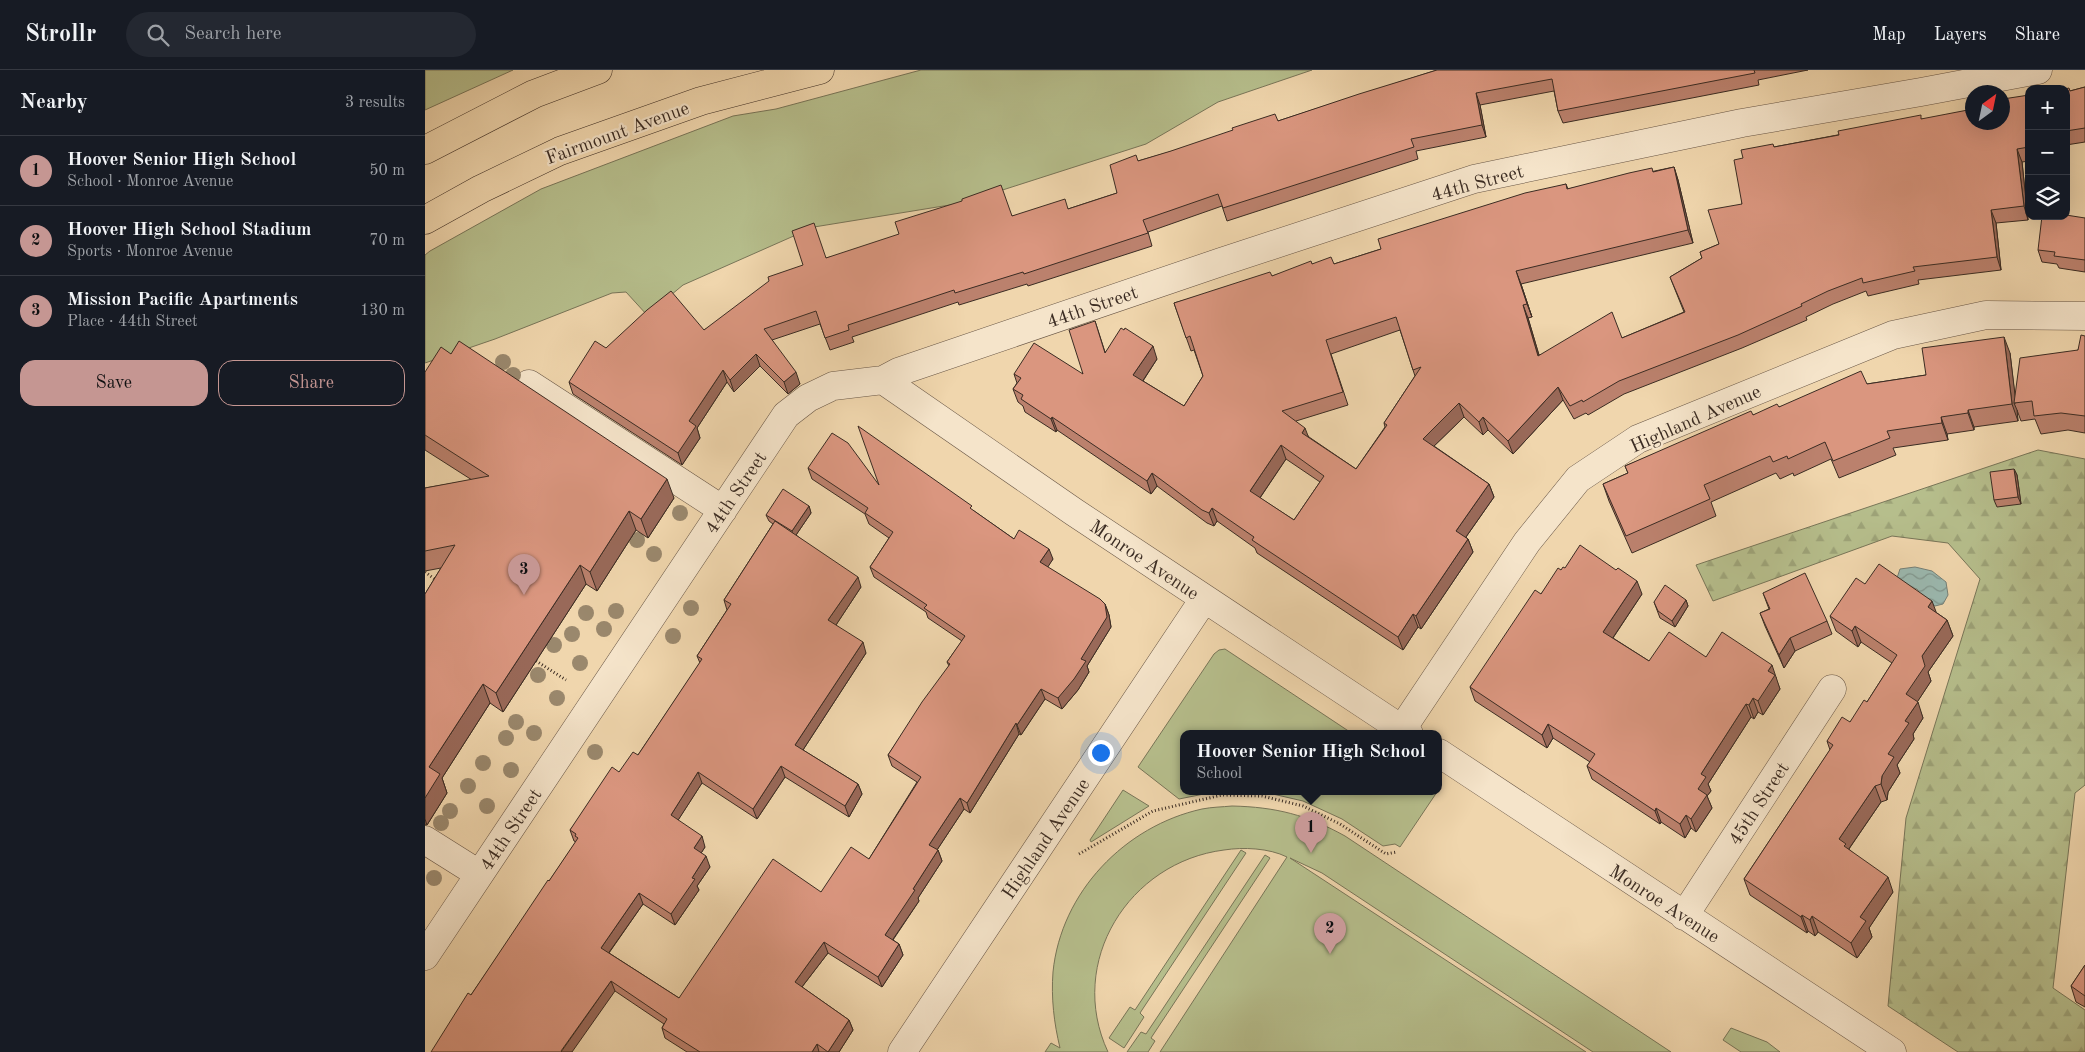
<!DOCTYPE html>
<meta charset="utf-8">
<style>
:root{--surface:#171b24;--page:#242831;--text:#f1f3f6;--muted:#9ea1a6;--line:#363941;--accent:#c59692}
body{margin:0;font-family:"Old Standard TT",serif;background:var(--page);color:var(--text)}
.controls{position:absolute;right:15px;top:15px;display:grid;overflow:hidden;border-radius:10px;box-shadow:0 5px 20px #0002}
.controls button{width:45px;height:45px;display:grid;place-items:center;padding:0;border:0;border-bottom:1px solid var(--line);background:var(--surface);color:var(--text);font:25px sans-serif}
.compass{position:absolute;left:1540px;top:15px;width:45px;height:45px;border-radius:50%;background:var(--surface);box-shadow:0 5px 20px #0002;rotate:33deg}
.you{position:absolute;left:675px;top:682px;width:18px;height:18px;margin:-12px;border:4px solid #fff;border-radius:50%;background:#1a73e8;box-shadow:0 0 0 8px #1a73e833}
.badge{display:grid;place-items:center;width:32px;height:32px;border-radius:50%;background:var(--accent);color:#111;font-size:16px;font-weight:700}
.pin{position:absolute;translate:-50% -41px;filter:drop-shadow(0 1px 2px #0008)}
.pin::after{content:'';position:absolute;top:26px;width:18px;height:15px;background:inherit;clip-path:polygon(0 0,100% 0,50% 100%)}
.popup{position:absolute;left:755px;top:660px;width:262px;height:65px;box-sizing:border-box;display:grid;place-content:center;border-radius:10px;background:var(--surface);filter:drop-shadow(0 1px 4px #0005);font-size:16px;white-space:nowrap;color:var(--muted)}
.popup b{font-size:19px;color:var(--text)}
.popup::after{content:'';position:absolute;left:50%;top:100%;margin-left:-10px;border:10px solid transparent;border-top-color:var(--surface)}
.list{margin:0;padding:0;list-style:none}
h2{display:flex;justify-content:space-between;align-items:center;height:65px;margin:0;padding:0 20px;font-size:21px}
h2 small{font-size:16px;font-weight:400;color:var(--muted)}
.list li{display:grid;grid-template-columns:32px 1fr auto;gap:15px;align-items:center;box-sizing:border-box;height:70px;padding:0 20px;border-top:1px solid var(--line)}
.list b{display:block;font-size:19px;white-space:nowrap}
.list p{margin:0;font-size:16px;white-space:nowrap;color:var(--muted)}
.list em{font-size:16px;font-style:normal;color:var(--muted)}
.actions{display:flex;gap:10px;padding:15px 20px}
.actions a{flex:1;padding:11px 0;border:1px solid var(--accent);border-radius:15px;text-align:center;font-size:18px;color:var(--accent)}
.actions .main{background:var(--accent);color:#111}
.icon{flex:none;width:28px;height:28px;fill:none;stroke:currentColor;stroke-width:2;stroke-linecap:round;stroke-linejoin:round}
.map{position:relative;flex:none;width:1660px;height:982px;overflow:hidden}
header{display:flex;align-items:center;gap:30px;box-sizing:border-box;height:70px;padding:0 25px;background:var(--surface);border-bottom:1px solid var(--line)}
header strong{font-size:24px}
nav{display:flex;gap:28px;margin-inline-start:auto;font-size:18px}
.search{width:350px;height:45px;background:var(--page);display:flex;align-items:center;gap:12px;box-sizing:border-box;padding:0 18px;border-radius:28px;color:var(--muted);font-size:19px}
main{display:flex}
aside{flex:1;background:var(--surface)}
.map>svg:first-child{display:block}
.grass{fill:#b6be8c;stroke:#787558}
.forest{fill:url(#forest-firs);stroke:#787558}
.water{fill:url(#water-waves);stroke:#758077}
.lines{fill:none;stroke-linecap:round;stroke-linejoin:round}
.minor-casing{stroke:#685646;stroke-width:29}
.major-casing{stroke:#3b2c23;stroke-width:29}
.path{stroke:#3b2c23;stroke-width:3;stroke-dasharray:1 2.5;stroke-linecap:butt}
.minor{stroke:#f5e4ca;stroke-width:28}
.major{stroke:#f0d6ad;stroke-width:28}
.tree{fill:#9a886d}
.wall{fill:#bb816d;stroke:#3b2c23;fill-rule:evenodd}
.shaded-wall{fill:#996959;stroke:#3b2c23}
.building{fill:#da967f;stroke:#3b2c23;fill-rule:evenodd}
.labels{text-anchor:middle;stroke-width:4.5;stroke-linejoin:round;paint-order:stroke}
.street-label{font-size:19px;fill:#3b2c23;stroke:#f5e4ca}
</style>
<header>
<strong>Strollr</strong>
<div class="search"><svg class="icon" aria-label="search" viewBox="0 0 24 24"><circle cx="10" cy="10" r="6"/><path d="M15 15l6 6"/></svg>Search here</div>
<nav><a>Map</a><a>Layers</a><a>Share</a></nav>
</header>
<main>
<aside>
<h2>Nearby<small>3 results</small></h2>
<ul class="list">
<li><span class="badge">1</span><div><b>Hoover Senior High School</b><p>School · Monroe Avenue</p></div><em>50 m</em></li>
<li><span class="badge">2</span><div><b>Hoover High School Stadium</b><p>Sports · Monroe Avenue</p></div><em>70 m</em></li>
<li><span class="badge">3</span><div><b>Mission Pacific Apartments</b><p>Place · 44th Street</p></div><em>130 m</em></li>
</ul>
<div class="actions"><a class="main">Save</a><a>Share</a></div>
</aside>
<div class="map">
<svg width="1660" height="982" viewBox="0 0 1660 982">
<defs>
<pattern id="forest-firs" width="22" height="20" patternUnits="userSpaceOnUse" patternTransform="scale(1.25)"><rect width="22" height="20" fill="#b6be8c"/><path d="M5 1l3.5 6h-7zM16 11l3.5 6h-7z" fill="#9da378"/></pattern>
<pattern id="water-waves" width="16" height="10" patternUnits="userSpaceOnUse" patternTransform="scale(1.25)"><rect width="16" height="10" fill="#9bb8af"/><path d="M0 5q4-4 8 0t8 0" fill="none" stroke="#80968e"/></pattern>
</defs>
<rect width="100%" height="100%" fill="#f0d6ad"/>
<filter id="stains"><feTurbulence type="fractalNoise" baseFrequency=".004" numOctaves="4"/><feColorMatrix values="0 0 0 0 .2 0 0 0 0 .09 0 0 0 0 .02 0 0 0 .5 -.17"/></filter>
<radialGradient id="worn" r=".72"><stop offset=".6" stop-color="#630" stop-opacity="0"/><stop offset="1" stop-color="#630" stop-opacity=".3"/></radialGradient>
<path class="grass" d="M0,0h88l-88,40z
M496,0h391l-94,32 -72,42 -184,59 -148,24 -131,58 -36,30 -21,-23 -14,1 -117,46 -70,24v-108l5,-4 111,-62 192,-73 43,-7z
M800,579l128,85h-170v58h31l-35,7 -41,-32 76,-113 5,-4z
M698,720l26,16 -58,36 -1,-2z
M839,722h173l-37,55 -5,-3 -12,2 -41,-27 -39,-18z
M807,736c44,1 75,9 113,30l326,216h-78l-271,-179 -32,-15 296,194h-426l127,-195c-18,-9 -44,-10 -63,-7 -95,12 -158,112 -116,202h-63l6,-9 9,5c-6,-25 -9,-50 -7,-76 8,-80 72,-146 149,-163 10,-2 20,-2 30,-3z
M816,780l5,3 -106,160 4,4 -20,31 -15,-10 21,-31 5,3z
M840,785l5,3 -119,180 4,3 -7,11h-21l14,-20 5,2z
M1306,958l36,14 13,10h-39l-18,-12z"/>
<path class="forest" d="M1613,380l47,9v326l-10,8 -22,195 32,22v42h-127l-70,-46 18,-188 74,-239 -32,-36 -56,-7 -179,65 -17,-36z"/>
<path class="water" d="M1490,497l17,4 14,11 2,13 -5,9 -8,2 -11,-6 -7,-11 -12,-2 -8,-9 3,-9z"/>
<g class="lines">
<defs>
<path id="minor" d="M458,310l191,132 335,222
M104,314l194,126
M977,659l125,-187 51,-63 60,-40 255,-104 93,-20 99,1
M1014,683l453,299
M0,770l54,34
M1259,846l148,-227
M0,886l361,-541 22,-17 25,-12 50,-6 15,-8 323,-110 253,-83 268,-56 179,-31 117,-22
M477,982l302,-453"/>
<path id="major" d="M0,80l109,-56 64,-24
M0,150l56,-31 79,-38 141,-50 119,-31"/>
</defs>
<use href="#minor" class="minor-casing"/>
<use href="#major" class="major-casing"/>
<path class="path" d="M0,502l11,8
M108,589l33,21
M654,784l74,-43 69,-16 40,1 41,10 37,18 46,30 11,-2"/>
<use href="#minor" class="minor"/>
<use href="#major" class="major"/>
</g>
<g class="tree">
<circle cx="78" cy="292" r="8"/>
<circle cx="88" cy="305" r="8"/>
<circle cx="255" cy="443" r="8"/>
<circle cx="212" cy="470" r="8"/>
<circle cx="229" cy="484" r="8"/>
<circle cx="266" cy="538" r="8"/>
<circle cx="191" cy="541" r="8"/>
<circle cx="161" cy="543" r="8"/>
<circle cx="179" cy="559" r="8"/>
<circle cx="147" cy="564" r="8"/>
<circle cx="248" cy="566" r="8"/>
<circle cx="129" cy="575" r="8"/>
<circle cx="155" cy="593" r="8"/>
<circle cx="113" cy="605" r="8"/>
<circle cx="132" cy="628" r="8"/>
<circle cx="91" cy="652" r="8"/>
<circle cx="109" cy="663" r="8"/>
<circle cx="81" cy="668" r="8"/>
<circle cx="170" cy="682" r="8"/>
<circle cx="58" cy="693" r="8"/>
<circle cx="86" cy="700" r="8"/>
<circle cx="43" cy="716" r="8"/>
<circle cx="62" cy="736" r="8"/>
<circle cx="25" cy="741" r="8"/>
<circle cx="16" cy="753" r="8"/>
<circle cx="9" cy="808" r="8"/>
</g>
<path class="wall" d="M1012,0h371l-50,10 1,5 -196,38 -5,-12 -4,-20 -74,14 6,32 -70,14 2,8 -191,62 -5,-15 -74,26 4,14 -124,40 -1,-2 -68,21 -1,-3 -106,35 2,5 -24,8 -10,-26 -48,16 28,44 -12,10 -28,-28 -26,26 -7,-10 -30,46 3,10 -18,27 -109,-71 -4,-12 37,-34 98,-18 122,-72 186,-42 56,-7 49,-16 21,-32 140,-40z
M1660,17v55l-19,3v-56l4,2z
M1604,25v66l-7,1 6,58 -32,3 5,47 -83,10 1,4 -51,12 -2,-5 -33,13 -27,13 1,3 -65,28 -118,46 -36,21 -2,-2 -12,6 -11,-19 -50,54 -25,-24 -5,5 -19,-18 -30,29 55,38 5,13 -28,40 2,2 5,13 -52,77 -3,-2 -15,23 -146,-97 -2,-5 -38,-27 -3,5 -7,-3 -50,-37 -6,8 -94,-64 -1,2 -31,-20 -2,-6 -5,-4 -5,-13 4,-6 -3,-9h69l12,-53 10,31 52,7 -14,22 41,25 19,-30 -9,-26 -3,1 -17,-48 98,-27 40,-12h22l47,-15 185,-65 2,5 106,-22 4,13 15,63 -172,41 11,33 -4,1 11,37 83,-17 62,-26 -14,-35 32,-19 -2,-6 19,-8 23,-40 1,-46 31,-11 148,-28 51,3zM975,260l15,46 -31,47 1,4 -29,42 -47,-32 -13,-16 52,-16 -17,-51zM861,389l34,23 -26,38 -34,-22z
M1660,148v54l-26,-4 -2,-4 -15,-2 -4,-12z
M1660,266v97l-17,-3 -27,4 -6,-15 -14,2 -4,-11 1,11 -44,6v3l-27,4 1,6 -55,8 3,7 -57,23 -8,-19 -37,17 -1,-3 -13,6 -4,-6 -65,29 5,14 -84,37 -23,-52 -6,-17 25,-11 -3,-7 128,-51 26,-8 88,-23 59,-9 84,-22 5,44 63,-47z
M26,284l223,144 -26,40 -12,-8 -39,61 -11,-7 -83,128 -13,-9 -48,75 5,15 -20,32h-2v-231l16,-26 -16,3v-83l47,-8 -47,-30v-78z
M383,398l71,17 95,26 40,28 39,20 -6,8 58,37 4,11 2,12 -24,39 2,6 -11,18 -16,19 -17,-10 -24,36 -2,-1 -49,79 -6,-4 -27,41h1l4,11 -24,37 1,3 -26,39 6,4 4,11 -21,32 -54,-34 -26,34 47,33 4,10 -14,22h-152l-22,-14 -3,-10 2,-4 -49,-33 -144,4 105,-153 -2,-1 -4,-11 49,-58 19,-17 62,-92 -3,-7 30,-46 -3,-10 49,-76 -4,-3 -3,-6 43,-9 2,7 -15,22 65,52 -25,38 30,28 -63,97 55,34 4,10 -13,23 -64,-40 -28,42 -55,-36 -24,37 27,27 -4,6 9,14 -13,19 2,4 -24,35 -32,-21 -34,49 70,45 142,-106 48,-33 48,-77 -25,-16 -4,-11 61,-89 -2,-4 15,-21 -34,-23 -2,-6 -52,-35 -4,-10 19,-29 -20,-14 -4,-10 -53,-35z
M1589,399l3,6 4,29 -24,3 -3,-7z
M1136,500l81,24 -29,44 36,23 57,-4 71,21 -1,1 4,10 -17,26 -5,-3 -4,7 -3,-2 -43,67 3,7 -4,5 5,12 -16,24 -5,-4 -6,10 -24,-16 -1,2 -68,-45 -5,-13 3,-4 -37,-24 -6,10 -72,-47 -5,-14 71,-93z
M1440,514l72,29 10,7 6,16 -25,36 3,9 -14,21 6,16 -10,16 1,5 -17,26 3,8 -12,19 -1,8 -6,2 -32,47 44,43 -24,36 3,9 -15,21 -39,-26 -3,4 -7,-5 -1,2 -57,-38 -6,-16 86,-129 -3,-9 23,-19 17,-20 25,-39 -31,-21 -3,5 -22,-16 -6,-15z
M1338,523l64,28 5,13 -37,17 -11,17 -19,-42 -5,-13 9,-4z
M1261,530l2,6 -13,21 -15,-9 -6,-16z
M1660,895v42l-9,-5 -5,-16z"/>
<path class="shaded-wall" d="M1051,23l4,12 6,32 -4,-12z
M1592,79l5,13 6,58 -4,-14z
M1249,97l4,13 15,63 -5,-13z
M1566,140l5,13 5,47 -4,-13z
M1091,201l5,13 11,33 -5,-13z
M1098,235l5,13 15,51 -5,-13z
M1579,267l6,16 6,50h-2l3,7 1,11 -6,-17z
M728,276l4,13 -19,29 -5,-13z
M331,284l4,12 -26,26 -4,-12z
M298,300l4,12 -30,46 3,10 -18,27 -4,-12 11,-32z
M371,302l4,12 -12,10 -4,-12z
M1133,317l5,13 -50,54 -5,-13z
M1034,333l5,14 -36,35 -5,-13z
M1543,340l6,17v3l-6,-17z
M627,347l5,13 -1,2 -5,-13z
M1058,347l5,13 -5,5 -4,-13z
M1516,347l6,17 1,6 -6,-17z
M880,358l5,13 -8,-8z
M856,375l5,14 -31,46 -5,-14z
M1589,399l3,6 4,29 -3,-7z
M727,403l5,13 -6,8 -4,-13z
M242,409l7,19 -26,40 -7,-19z
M1064,414l5,13 -33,47 -5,-13z
M384,436l2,7 -17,25 -2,-7z
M787,438l5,13 -3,5 -5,-13z
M204,441l7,19 -39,61 -7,-19z
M1043,469l5,13 -52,77 -5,-13z
M624,479l4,10 -9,14 -4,-11z
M155,495l6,19 -83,128 -7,-19z
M433,507l3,10 -29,44 -4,-11z
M1212,511l5,13 -34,51 -5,-13z
M1261,530l2,6 -13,21 -3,-6z
M1507,531l6,16 -10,-10z
M680,534l4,11 2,12 -24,39 2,6 -11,18 -16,19 -4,-11 23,-39z
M988,544l5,13 -15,23 -5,-13z
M1522,550l6,16 -25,36 3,9 -19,29 -6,-16 16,-38z
M1430,556l6,16 -3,5 -6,-16z
M1365,568l5,13 -11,17 -5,-13z
M438,572l3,11 -67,103 -4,-11z
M1347,595l8,24 -17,26 -5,-14 10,-30z
M58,614l7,19 -48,75 5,15 -20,32 -2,-6v-21l4,-31z
M616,619l4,10 -24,36 -4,-10z
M1328,628l5,14 -4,7 -5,-14z
M1493,632l5,16 -10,16 1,5 -17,26 3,8 -12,19 -1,8 -6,-16 1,-8 6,-22 17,-33z
M1321,634l5,13 -43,67 3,7 -4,5 5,12 -16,24 -5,-13 7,-30 3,-15z
M591,653l3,11 -49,79 -3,-10z
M1123,654l5,14 -6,10 -5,-13z
M356,696l4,11 -28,42 -4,-10z
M273,702l4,11 -27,42 -4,-10z
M433,714l4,10 -13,23 -4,-11z
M1450,716l6,16 -33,48 4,9 -13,-20z
M535,728l4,11 -31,47 -4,-11z
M1231,738l5,14 -1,2 -5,-13z
M1261,745l5,13 -6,10 -5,-14z
M277,766l3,11 -7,11 -4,-10z
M513,780l4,11 -24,37 1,3 -30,44 -4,-10 28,-46z
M281,786l4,11 -13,19 2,4 -24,35 -4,-11 21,-36z
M1463,807l5,15 -24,36 3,9 -15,21 -6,-15 9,-26z
M214,823l4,11 -38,54 -4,-10z
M1377,845l6,16 -1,2 -6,-16z
M1387,846l6,16 -3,4 -5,-16z
M399,872l4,11 -30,39 -3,-10z
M474,874l4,11 -21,32 -4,-10z
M186,911l4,10 -43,61h-11z
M424,950l4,10 -14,22h-11z
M392,974l2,8h-7z"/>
<path class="building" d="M1012,0h317l1,3 -197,38 -6,-32 -76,14 6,32 -71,14 3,8 -191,61 -5,-14 -75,26 5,13 -124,41 -1,-2 -68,21 -1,-3 -106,35 1,5 -24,8 -9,-27 -52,18 32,43 -12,10 -28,-28 -26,26 -7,-10 -34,51 7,5 -18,27 -109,-71 26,-41 11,7 41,-38 24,-19 33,39 65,-49 -1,-4 35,-12 -11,-34 22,-8 12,35 73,-24 -4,-12 67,-21v-2l39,-14 11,31 53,-17 3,10 49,-16 -7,-28 26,-10 2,6 33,-10 62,-21 -1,-2 43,-14 3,7 81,-27z
M1660,17v41l-19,3v-42h-1l4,-1 1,3z
M1604,25v52l-12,2 7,57 -33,4 6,47 -84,10 2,4 -52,12 -1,-5 -34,13 -27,13 1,2 -64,29 -119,46 -36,21 -1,-2 -12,6 -12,-19 -50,54 -25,-24 -4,5 -20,-19 -36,36 66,45 -33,47 12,8 -52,77 -3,-2 -15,23 -146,-97 2,-3 -42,-29 -3,5 -7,-3 -50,-37 -5,8 -95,-64 -1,2 -30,-20 2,-4 -10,-6 8,-11 -7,-4 20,-31 49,31 -14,-44 26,-9 10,32 16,-25 3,2 1,-2 28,18 -20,29 51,31 19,-30 -13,-40 -4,2 -12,-35 96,-31 2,4 39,-15 1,3 19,-7 3,7 47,-15 -3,-10 147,-46 41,-9 1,5 62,-16 23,-5 1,4 21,-5 14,63 -172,41 11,33 -4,1 15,51 74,-44 10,26 63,-26 -15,-35 32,-19 -2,-6 19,-8 -11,-34 34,-6 -8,-44 9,-2 -2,-8 32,-6 1,3 65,-12 -1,-4 83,-16v4l52,-10v13h30v-23zM971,247l17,53 8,-3 -37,56 3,2 -31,44 -54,-36 3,-5 -23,-17 61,-19 -17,-52zM856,375l43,31 -30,44 -44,-29z
M1641,145l19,3v42l-31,-4 1,-4 -17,-2 4,-34h24z
M1656,265l4,1v80l-24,-3 -27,3 -2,-15 -18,2 6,-45 58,-8z
M1579,267l8,67 -44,6v3l-27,4 1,6 -55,8 3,7 -57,23 -8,-19 -37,17 -1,-3 -14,6 -3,-6 -66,29 6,14 -84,37 -23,-52 25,-11 -3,-7 126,-55 2,4 24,-11 2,3 82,-36 6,13 59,-9 -4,-27z
M34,271l208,138 -26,40 -12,-8 -39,61 -10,-7 -84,128 -13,-9 -54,83 11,7 -15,24v-204l30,-49 -30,6v-63l64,-12 -64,-41v-63l16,-25 10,7z
M433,356l114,80 -2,2 44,31 5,-9 30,19 -9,13 60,37 5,5 2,13 -26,42 5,2 -12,18 -16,19 -17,-9 -24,36 -1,-2 -49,80 -7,-5 -31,47 9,5 -25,39 2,1 -30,45 14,9 -21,33 -54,-35 -29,40 54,38 -21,32 -11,-8 -5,8h-112l-38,-24 5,-9 -56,-38 -50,70 1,1h-131l37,-59 3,2 77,-115 1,1 29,-43 -3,-2 1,-2 -6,-4 42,-63 7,5 14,-20 5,3 64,-96 -5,-3 34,-52 -7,-4 51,-79 83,56 -30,43 35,22 -68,103 63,39 -13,22 -64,-40 -28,43 -55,-37 -27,43 31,21 -8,12 12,8 -14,22 3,1 -24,35 -32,-21 -38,55 78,50 94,-139 48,33 30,-45 18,12 52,-82 -33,-22 34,-53 28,-38 -3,-2 18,-26 -41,-28 3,-3 -57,-38 23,-35 -28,-19 3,-5 -60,-40 24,-35 16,10 31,42z
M1589,399l4,28 -24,3 -4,-28z
M358,419l26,17 -17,25 -26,-16z
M1155,475l36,25 2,-2 19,13 -34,51 46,29 20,-29 37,25 16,-25 50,33 -4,6 7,4 -17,26 -5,-3 -4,7 -3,-1 -45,70 5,3 -8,12 9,6 -16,24 -5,-4 -6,9 -24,-16 -1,3 -68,-45 8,-12 -47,-30 -6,11 -72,-48 65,-97 6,4 17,-26 3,2 2,-3 2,1z
M1454,494l53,37 -4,6 19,13 -25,36 3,10 -19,28 12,8 -13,19 4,2 -21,31 6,3 -12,19 -1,8 -6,2 -36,53 7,5 -2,2 44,31 -28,40 6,4 -15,22 -39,-27 -2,4 -8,-5 -1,2 -57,-38 89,-134 -6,-4 15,-24 8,5 14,-22 3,2 30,-47 -42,-29 -3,5 -22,-15 26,-38 9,6z
M1380,503l22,48 -37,17 -11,17 -19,-42 10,-4 -7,-16z
M1240,515l21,15 -14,21 -14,-10 -4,-9z
M1660,895v31l-14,-10z"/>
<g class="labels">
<g class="street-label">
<text transform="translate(192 62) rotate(-20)" y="7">Fairmount Avenue</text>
<text transform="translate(1052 112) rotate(-15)" y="7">44th Street</text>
<text transform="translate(667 236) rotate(-19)" y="7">44th Street</text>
<text transform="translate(1270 348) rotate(-24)" y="7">Highland Avenue</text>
<text transform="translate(310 422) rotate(-56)" y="7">44th Street</text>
<text transform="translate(720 489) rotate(34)" y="7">Monroe Avenue</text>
<text transform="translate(1333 733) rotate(-57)" y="7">45th Street</text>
<text transform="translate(85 759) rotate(-56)" y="7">44th Street</text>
<text transform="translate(620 768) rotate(-56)" y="7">Highland Avenue</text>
<text transform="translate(1240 833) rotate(33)" y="7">Monroe Avenue</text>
</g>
</g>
<rect width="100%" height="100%" filter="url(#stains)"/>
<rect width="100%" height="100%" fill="url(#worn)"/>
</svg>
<div class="controls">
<button>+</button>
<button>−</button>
<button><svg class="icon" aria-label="layers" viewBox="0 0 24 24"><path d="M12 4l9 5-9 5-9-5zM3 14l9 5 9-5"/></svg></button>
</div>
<svg class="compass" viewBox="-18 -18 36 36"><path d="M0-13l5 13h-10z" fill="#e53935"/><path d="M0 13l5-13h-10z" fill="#9ea1a6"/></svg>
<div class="you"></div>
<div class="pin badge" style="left:886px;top:783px">1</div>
<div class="popup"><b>Hoover Senior High School</b>School</div>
<div class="pin badge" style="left:905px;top:884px">2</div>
<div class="pin badge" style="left:99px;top:525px">3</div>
</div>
</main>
